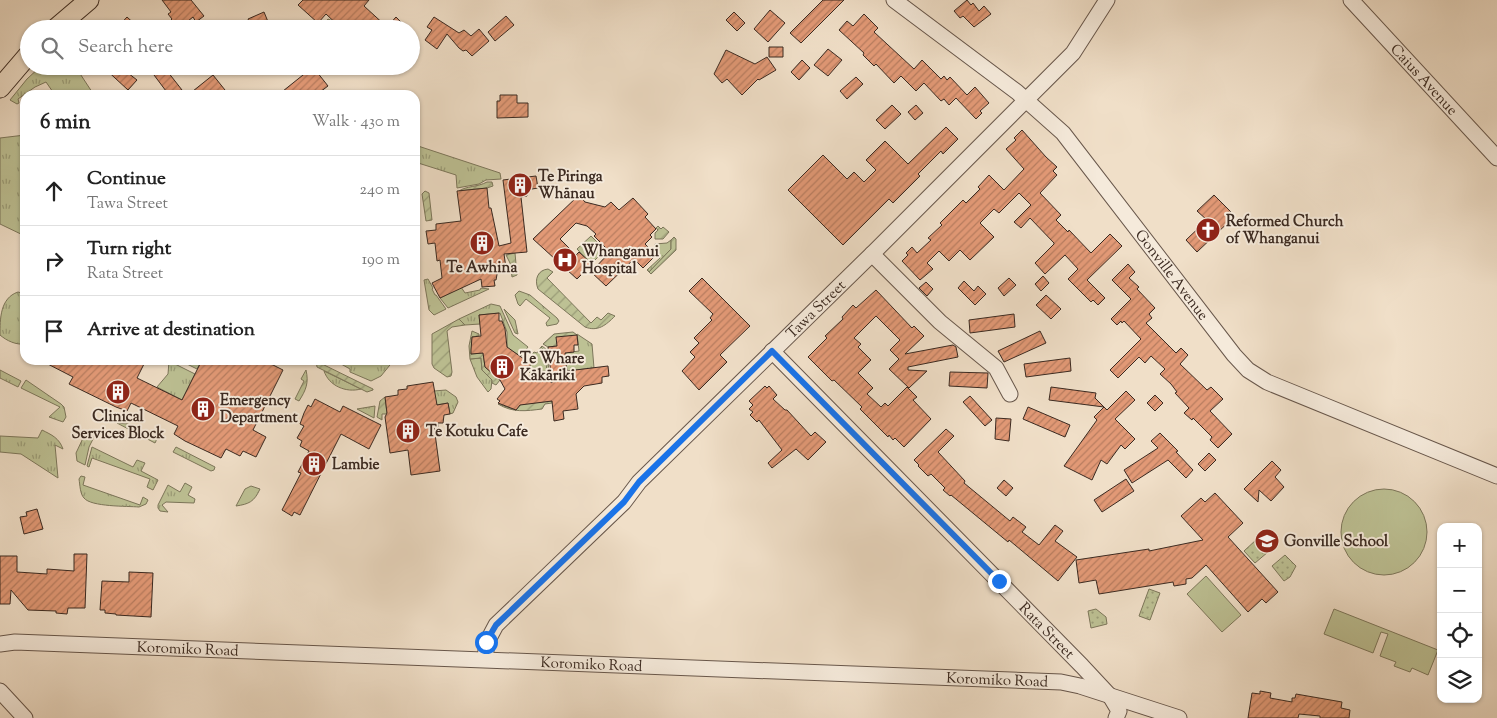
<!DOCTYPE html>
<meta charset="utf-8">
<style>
:root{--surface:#fff;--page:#f6f6f6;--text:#222;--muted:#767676;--line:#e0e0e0}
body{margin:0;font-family:"Sorts Mill Goudy",serif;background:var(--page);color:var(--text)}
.controls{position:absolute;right:15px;bottom:15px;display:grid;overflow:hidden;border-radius:10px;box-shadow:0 1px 4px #0004}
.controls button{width:45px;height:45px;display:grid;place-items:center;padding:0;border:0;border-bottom:1px solid var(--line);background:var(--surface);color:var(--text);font:25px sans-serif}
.stop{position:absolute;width:15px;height:15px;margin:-11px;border:4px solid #1a73e8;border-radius:50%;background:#fff}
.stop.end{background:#1a73e8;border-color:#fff;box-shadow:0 1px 5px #0008}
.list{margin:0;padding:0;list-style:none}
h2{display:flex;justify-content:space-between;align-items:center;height:65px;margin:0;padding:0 20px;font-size:21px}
h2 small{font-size:16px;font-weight:400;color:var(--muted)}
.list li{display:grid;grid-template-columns:32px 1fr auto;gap:15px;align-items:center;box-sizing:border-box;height:70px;padding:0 20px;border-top:1px solid var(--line)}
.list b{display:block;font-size:19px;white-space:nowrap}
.list p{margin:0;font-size:16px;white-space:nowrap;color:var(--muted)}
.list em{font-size:16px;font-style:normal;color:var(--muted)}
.icon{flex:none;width:28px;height:28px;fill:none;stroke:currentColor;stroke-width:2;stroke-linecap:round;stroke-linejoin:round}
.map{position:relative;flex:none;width:1497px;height:718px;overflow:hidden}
.search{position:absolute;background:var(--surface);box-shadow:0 1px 4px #0004;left:20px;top:20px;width:400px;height:55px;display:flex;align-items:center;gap:12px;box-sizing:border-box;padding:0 18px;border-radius:28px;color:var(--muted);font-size:19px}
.panel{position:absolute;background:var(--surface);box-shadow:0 1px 4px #0004;left:20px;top:90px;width:400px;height:275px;border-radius:15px}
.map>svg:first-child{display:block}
.grass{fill:url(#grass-tufts);stroke:#7c765a}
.park{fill:url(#park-dots);stroke:#7c765a}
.garden{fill:url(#garden-furrows);stroke:#7c765a}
.pitch{fill:#bdc194;stroke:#7c765a}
.building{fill:url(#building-hatch);stroke:#3b2a21}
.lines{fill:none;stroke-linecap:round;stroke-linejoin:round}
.minor-casing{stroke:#68574b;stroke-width:17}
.major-casing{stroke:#3b2a21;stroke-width:21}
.minor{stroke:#f5eadb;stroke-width:15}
.major{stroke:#f0dfc8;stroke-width:19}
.route{stroke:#1a73e8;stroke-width:6}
.labels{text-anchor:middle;stroke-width:4;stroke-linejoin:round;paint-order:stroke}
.street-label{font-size:15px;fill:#3b2a21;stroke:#f5eadb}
.poi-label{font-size:15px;font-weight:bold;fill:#3b2a21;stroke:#f5eadb;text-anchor:start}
</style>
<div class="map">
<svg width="1497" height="718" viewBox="0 0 1497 718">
<defs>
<pattern id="grass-tufts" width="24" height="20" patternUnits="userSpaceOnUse" patternTransform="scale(1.25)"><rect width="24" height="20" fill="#bdc194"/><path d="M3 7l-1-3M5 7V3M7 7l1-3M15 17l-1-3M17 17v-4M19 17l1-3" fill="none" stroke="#9b9d78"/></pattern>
<pattern id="park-dots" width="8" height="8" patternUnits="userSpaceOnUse" patternTransform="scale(1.25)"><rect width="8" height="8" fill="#bdc194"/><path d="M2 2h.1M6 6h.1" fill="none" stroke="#9b9d78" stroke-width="1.8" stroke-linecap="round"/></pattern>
<pattern id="garden-furrows" width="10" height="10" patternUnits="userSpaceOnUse" patternTransform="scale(1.25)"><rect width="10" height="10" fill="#bdc194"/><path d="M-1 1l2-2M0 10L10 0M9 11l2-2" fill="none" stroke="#9b9d78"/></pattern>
<pattern id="building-hatch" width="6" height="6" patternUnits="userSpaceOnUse" patternTransform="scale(1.25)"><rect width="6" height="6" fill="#e29976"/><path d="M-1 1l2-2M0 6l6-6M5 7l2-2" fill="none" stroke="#b87d60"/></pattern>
</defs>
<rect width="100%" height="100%" fill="#f0dfc8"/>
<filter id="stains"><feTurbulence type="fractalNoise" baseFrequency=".004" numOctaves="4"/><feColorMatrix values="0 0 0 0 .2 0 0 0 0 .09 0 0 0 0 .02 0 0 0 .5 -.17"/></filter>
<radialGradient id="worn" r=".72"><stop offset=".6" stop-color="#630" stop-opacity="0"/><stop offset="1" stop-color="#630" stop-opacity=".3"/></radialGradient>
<path class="grass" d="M328,19l7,3 7,7h-23z
M41,66h34l19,29h-39l-9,-13 -11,5 -17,12 1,4 -2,1 -7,-4 17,-21z
M25,135v101l-25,-12v-86z
M415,145l85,28 1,6 -15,1 -7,4 -22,4 -1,-13 -41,-13z
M671,240v9l-22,23 -2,-2 13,-12 -4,-4 -1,-10 12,-1z
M428,279l5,9 -1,1 3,6h1l10,14 -12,6 -5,-5 -5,-30z
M461,287l4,6 15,-3 1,-2 8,1 -41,19 -8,-10z
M519,291l11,4 27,23 2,3 -2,3 -10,2 -1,-3 4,-5 -24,-19 -6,7 -2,-2 -3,-9z
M18,292l7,2v50c-9,1 -18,-3 -25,-9 0,-16 0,-37 18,-43z
M491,304l9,2 13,29 15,12 -7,9 -14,-7v-17l-7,-19 -21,2 1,9 -15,1 -6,-6z
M504,309l11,11 3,14 -3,-1z
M577,334l15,10 2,24 -27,3 -2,-18 14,-2z
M541,347l4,4 2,20 -13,1 -5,-5 2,-3 -3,-2 1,-4 5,-6 3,1z
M481,358l1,12 10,10 -1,9 -3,3 -11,-15 -7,-18z
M179,360h23l-5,9z
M334,360h60l-13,16 -10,5 -21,-9v-3z
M169,361l26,13 -13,26 -25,-13 11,-13z
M0,370l21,11 -3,6 -18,-9z
M324,371l37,18c-15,4 -32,-3 -37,-18z
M26,380l35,24 3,3 2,10 -3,5 -14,-5 11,-10 -39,-19z
M446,390l10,7 2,5 -5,11 -3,1 -2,-11 -12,2 -2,-14z
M375,406l-1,12 -17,-9z
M117,423l11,1 29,15 -2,4z
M42,430c10,5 17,8 21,19l-8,-4 3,33 -37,-24 -21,-2v-16l38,2z
M84,436l10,1 -5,10 -4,18 -8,-4 -1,-8z
M92,447l41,20 4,-7 8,3 -4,8 17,9 -5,10 -6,-3 3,-8 -58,-21 -3,9 -2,-1z
M176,447l39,20 -1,3 -3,1 -38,-19z
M81,476l4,1 -2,8 57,20 3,-8 5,3 -2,4 -7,3c-12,-1 -48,0 -55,-9 -4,-4 -4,-13 -5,-19z
M185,483l7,4 -4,8 7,4 -1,4 -28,-1 -4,3 6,7 -8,-1 -2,-3v-3l10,-20 12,7z
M251,486l9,3c-6,13 -11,15 -24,17l9,-17z"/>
<path class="park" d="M1257,539l11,13 -13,11 -11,-12z
M1285,555l11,11 -6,11 -6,4 -12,-15z
M1149,589l11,4 -10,27 -11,-4z
M1096,609l10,8 1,7 -16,4 -3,-17z"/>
<path class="garden" d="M487,182h5l1,4 -6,2 -28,3c7,-5 19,-4 28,-9z
M425,191l4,2 3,27 -6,1 -4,-27z
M658,226l3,3 2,-2 6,5 -6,7h-8v-6l3,-3 -2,-2z
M674,237l2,2v11l-25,24 -2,-2 22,-23v-9z
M515,253l2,22 -5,2 -2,-14 -4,-8z
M548,269l5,3 -6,6 44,45 6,-6 4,3 7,-7 7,3c-9,9 -17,16 -30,11l-47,-38c-4,-10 0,-19 10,-20z
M459,319l6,6 -13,2 -5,4 5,41 -1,4 -4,1 -13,-9 -2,-4v-30z
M472,331l7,3v2l-7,1 -1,17 12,-1 2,14 15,13 -4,5 -4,-2v-3l-10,-10 -1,-12 -11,1 -1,-13z
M573,332l4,3 -20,11 -9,1 -5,-3 11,-10z
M542,346l5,4 2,22 -17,3 -3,-3 1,-3 -1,-2 5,5 13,-1 -2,-20 -4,-4z
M316,361l57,28v1l-6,2 -50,-25z
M306,370c3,13 0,20 -7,31l-4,-2 9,-18 -3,-2z
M385,397l2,17h-5v6l-5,-3 3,-16z
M552,401v2l-7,1 -3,5c-16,2 -29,4 -44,-5l18,6 5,-6z"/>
<path class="pitch" d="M591,236l14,14 -14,14 -14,-15z
M1341 532a43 43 0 1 1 86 0a43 43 0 1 1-86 0Z
M1206,576l35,39 -19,17 -35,-38z
M1334,609l104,41 -10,25 -16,-7 -2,4 -16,-6 2,-4 -16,-6 8,-22 -7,-2 -8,21 -49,-19z"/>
<path class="building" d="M162,0h29l13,16 -8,6 -3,-5 -15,12h-4l-5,-7 3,-3 -4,-5 3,-2z
M303,0h66l-5,6 23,21 9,-10 12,12h-66l-16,-15 -8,9 -20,-18z
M823,0h21l-43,43 -11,-10z
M967,0l4,5 2,-2 6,8 5,-5 7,8 -17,13 -11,-11 -3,2 -6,-7z
M770,10l15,13 -17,19 -14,-13z
M264,12l7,17h-19l-4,-10z
M734,12l11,11 -8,8 -11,-11z
M864,14l14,14 -4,4 40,37 8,-9 19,19 3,-3 3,4 3,-3 17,18 8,-8 14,16 -9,8 2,2 -6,6 -20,-21 -7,7 -5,-6 -3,2 -17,-18 -8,8 -15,-15 -7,7 -18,-19 -2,2 -11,-11 1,-2 -25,-23 8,-9 6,5z
M506,16l8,9 -19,16 -7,-9z
M127,17l13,12h-24z
M434,17l25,16 5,-3 7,6 8,-7 10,12 -17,15 -6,-6 -3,1 -4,-3 -12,-14 -10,15 -12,-9 7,-10 -5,-3z
M769,47h14v10h-14z
M828,49l14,11 -14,16 -14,-11z
M726,50l29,14 12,-7 9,13 -17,10 -1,-1 -16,16 -15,-16 -5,4 -8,-9z
M802,60l8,8 -11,12 -8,-8z
M102,66h32l-6,7 9,7 -9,10z
M164,67l18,23 -7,5h-6l-15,-20z
M313,67l15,19 -12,9h-38z
M213,75l16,20h-41z
M856,77l7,7 -16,15 -7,-8z
M500,95h17v8h11v14l-31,1v-17h3z
M892,105l9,9 -16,15 -9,-9z
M916,105l7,8 -8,7 -7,-8z
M946,127l12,12 -15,15 -2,-3 -23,23 2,2 -27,27 -4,-4 -46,46 -55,-55 35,-35 24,24 7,-7 10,10 12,-12 -10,-10 19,-19 23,23z
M1022,130l24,27 11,10 -4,4 4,4 -17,18 21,22 -5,5 12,12 1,-2 22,23 19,-19 12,12 -35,34 18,18 -7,7 -5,-5 -2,2 -23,-23 10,-10 -13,-14 -20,19 -10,-11 19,-19v-1l-24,-25 -9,10 -7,-6 17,-17 -12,-12 -20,20 -5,-4 -14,14 14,14 -24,23 -10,-10 -11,11 -10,-10 -12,12 6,6 -13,11 -18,-19 6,-6 -2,-2 6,-6 5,6 14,-13 -3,-2 14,-13 -2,-2 23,-23 3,3 14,-14 -2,-2 11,-12 15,15 20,-21 -18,-20 10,-9 -2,-2z
M536,176l2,12 -12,2 1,6 -6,1 6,55 -23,2 2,14 -8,1 -2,11h-2l1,6 -13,1 -1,-8 -41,19 -8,-15 10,-5 -2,-18 -3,1 -2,-18 -7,1 -2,-13 10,-1v-6l25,-3 -4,-30 30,-3 2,20h2l8,38 12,-3 -8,-63z
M579,195l6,7 20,5 6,-5 8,8 14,-12 15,16 -3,3 11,12 -6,6 2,2 -7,7 11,11 -13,13 -9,-9 -28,27 -15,-14 19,-20 -16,-16 2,-2 -9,-8 -11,-3 -16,16 16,16 3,-3 13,12 -15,15 -44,-40z
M1214,195l21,21 -38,36 -11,-12 21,-20 -10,-9z
M1128,264l7,8 -6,6 10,9 -2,2 18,19 -6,6 3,4 -6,5 30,30 5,-5 7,7 -8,9 27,26 4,-3 12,12 -13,12 22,23 -14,14 -8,-8 2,-3 -19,-19 -1,2 -8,-7 5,-5 -14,-15 2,-1 -6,-8 -11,-10 5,-5 -14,-13 -6,7 -6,-6 -21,21 -8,-8 31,-31 -17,-18 -2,2 -1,-2 -4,4 -6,-6 20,-20 -19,-19z
M1043,276l6,7 -8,8 -6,-7z
M702,278l48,48 -30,29 7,7 -28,28 -17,-19 13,-14 -5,-5 9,-9 -5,-5 18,-18 -2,-2 3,-4 -24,-23z
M1009,278l7,7 -12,11 -6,-8z
M964,281l10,10 4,-5 8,8 -11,11 -17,-17z
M926,282l7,7 -6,7 -8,-8z
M876,290l36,38 2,-2 10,10 -19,18 48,-9 3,2 2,10 -50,10v3l19,1 -18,17 -20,-19 10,-10 -9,-9 10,-10 -24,-24 -22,22 7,6 -3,3 13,13 -13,13 15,15 -6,6 14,13 4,-4 3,3 19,-19 10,10 -4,3 18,19 -27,28 -9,-9 -2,2 -4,-5 -1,2 -28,-28 2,-2 -28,-27 -2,1 -24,-24 19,-19 -2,-2 18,-17 -1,-2 11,-12 3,3z
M1046,295l15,14 -10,10 -15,-14z
M499,313v8h3l3,8 2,18 24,17 -9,13 20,-2 10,8 -4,-36 9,-1 -1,-9 21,-2 1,10h-4v7l-9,1 2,18 41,-5 1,10 -7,1v6l-18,3 -8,8 2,15 -15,2 1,8 -10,2 -2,-20 -32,4 -4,5 -18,-7 2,-2 -3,-2 8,-10 -5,-9 -15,-13 -2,-14 -12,1v-4l1,-13 9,-1 -2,-21z
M1014,314l1,13 -45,6 -1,-13z
M1040,331l6,12 -42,19 -6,-11z
M1070,358l1,13 -45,6 -2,-13z
M40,360h106l-9,18 45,22 20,-40h61l20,10 -30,60 13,7 -10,20 -13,-6 -3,5 -14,-7 -5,9 -36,-17 -11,-7 4,-8 -47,-23 -4,8 -11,-4 -47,-23 4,-7z
M950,372l38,1 -1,15 -38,-2z
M433,382l4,23 11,-2 2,11 -6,1 -1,8h-5v4l-4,-1 6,45 -29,4 -3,-25 -18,3 -5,-36 2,-4 -2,-16 13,-2v-5l9,-1v-3z
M765,386l2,2 2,-2 8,9 -4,4 12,11h2l24,26 4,-4 11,10 -18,18 -12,-11 -24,19 -4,-5 14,-13 -23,-30 -2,2 -7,-7 3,-3 -4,-3 4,-4 -4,-4z
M1051,387l45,6 -1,5 12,12 19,-19 9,9 -20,19 20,20 -10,10 -4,-4 -14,19 -6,-4 -9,20 -28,-14 33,-46 -3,-3 10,-10 -55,-7z
M1155,395l8,8 -8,8 -8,-8z
M970,396l22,24 -7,6 -22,-24z
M315,399l25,13 3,-6 38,19 -12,24 -28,-15 -41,81 -6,-3 -2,4 -10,-6 19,-37 -3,-1 11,-21 -9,-5 2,-5 -5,-3 7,-12 -4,-2 4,-11 4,-8 3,2z
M1028,407l42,18 -5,12 -42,-18z
M996,418l15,1 -2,22 -14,-2z
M946,429l8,7 -16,16 27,29 -1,2 46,38 3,-4 13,10 -4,5 17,13 16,-20 8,6 -8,10 22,16 -19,24 -49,-41 -1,2 -57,-47 -1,1 -7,-6 2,-2 -14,-14 -3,2 -10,-10 1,-1 -5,-5z
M1160,433l18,18 -2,1 17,18 -7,8 -18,-18 -36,23 -8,-13 34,-22 -7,-7z
M1209,453l7,7 -11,11 -7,-7z
M1272,461l9,9 -6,7 9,10 -13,14 -12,-11 -1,12 -14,-13z
M1126,479l8,12 -32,21 -8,-12z
M1004,480l9,8 -7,8 -9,-8z
M1215,493l28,30 -15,14 50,55 -12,11 -4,-4 -14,13 -42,-47 -14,13 -6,1v5l-12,2 -1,-4 -74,12 -3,-14 -17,3 -3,-23 73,-11v2l54,-11 -22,-24 20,-18 4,4z
M37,509l6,20 -19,5 -4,-17 7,-1 -1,-4z
M74,554h13l-2,54h-17l-1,6 -11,-1v-2l-28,-1 -17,-20 -1,14h-10v-48h17v16l30,2v-5l27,2z
M129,572l24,1 -2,44 -35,-2v-1l-11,-1v-3h-5l2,-29 27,1z
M1260,691l11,2 -1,5 22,4v-4h3l1,-4 46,8 -1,6 9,2 -1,8h-29v-2l-21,-2 -1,4h-50l4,-25 8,1z"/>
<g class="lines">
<defs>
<g id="minor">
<path id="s1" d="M894,0l123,92 46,41 171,222 14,15 19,12 230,94"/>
<path id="s2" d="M1351,0l146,158"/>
<path d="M872,254l68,68 56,46 14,26"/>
<path id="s3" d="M772,351l310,315 28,30 9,15 -3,7"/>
<path id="s4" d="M0,644l15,-2 1046,40 19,4 99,32"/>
<path id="s5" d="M485,659l2,-17 9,-17 128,-123 15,-20 233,-228 201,-201 34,-53"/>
<path d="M0,691l25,27"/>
</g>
<path id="major" d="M55,29l34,-29
M0,88l29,-34"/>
</defs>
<use href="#minor" class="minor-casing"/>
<use href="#major" class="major-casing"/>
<use href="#minor" class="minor"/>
<use href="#major" class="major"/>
</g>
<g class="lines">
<path class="route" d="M486,642l10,-17 128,-123 15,-20 133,-131 227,230"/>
</g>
<defs>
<symbol id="building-disc" viewBox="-11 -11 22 22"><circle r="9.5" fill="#8f2418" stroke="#f5eadb"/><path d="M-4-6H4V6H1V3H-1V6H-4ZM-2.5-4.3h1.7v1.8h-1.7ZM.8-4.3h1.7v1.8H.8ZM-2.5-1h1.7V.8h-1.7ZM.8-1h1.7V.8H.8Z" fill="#fff"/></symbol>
<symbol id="church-disc" viewBox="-11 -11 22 22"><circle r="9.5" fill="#8f2418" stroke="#f5eadb"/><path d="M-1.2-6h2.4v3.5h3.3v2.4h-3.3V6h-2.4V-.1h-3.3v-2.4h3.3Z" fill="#fff"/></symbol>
<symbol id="hospital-disc" viewBox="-11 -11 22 22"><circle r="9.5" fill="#8f2418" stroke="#f5eadb"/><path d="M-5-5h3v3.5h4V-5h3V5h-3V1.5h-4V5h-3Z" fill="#fff"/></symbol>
<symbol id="school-disc" viewBox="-11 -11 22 22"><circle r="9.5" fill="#8f2418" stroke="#f5eadb"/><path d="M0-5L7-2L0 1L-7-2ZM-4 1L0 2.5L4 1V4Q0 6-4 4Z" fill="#fff"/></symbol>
</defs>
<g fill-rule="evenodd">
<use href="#building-disc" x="506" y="171" width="28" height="28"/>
<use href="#church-disc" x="1194" y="216" width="28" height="28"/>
<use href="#building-disc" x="468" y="229" width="28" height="28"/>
<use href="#hospital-disc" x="551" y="246" width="28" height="28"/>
<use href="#building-disc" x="488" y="353" width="28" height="28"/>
<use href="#building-disc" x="104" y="378" width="28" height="28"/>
<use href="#building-disc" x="189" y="395" width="28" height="28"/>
<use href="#building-disc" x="394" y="417" width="28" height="28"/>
<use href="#building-disc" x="300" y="450" width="28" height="28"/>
<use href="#school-disc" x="1253" y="527" width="28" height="28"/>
</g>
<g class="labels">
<g class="street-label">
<text dy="5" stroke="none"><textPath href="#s2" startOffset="108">Caius Avenue</textPath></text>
<text dy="5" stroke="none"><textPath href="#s1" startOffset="394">Gonville Avenue</textPath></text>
<text dy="5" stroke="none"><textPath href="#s5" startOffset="486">Tawa Street</textPath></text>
<text dy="5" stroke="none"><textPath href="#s3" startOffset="392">Rata Street</textPath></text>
<text dy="5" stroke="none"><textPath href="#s4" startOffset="188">Koromiko Road</textPath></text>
<text dy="5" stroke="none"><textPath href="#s4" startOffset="592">Koromiko Road</textPath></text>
<text dy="5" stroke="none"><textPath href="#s4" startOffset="998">Koromiko Road</textPath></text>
</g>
<g class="poi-label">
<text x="538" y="181">Te Piringa<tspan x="538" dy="17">Whānau</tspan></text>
<text x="1226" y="226">Reformed Church<tspan x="1226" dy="17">of Whanganui</tspan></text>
<text x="582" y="256">Whanganui<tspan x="582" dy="17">Hospital</tspan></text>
<text x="482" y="272" text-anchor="middle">Te Awhina</text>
<text x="520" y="363">Te Whare<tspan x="520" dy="17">Kākāriki</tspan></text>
<text x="220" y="405">Emergency<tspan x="220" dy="17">Department</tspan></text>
<text x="118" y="421" text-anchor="middle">Clinical<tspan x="118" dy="17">Services Block</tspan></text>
<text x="426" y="436">Te Kotuku Cafe</text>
<text x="332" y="469">Lambie</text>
<text x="1284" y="546">Gonville School</text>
</g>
</g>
<rect width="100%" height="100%" filter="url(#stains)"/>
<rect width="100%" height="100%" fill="url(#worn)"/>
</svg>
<div class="controls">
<button>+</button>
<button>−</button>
<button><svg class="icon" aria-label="locate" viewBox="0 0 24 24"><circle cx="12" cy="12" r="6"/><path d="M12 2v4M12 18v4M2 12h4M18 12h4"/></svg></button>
<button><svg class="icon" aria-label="layers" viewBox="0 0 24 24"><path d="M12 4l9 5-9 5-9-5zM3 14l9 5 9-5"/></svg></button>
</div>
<div class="stop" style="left:486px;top:642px"></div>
<div class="stop end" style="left:999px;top:581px"></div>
<div class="search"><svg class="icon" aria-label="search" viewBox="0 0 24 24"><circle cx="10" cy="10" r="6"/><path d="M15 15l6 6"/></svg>Search here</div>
<section class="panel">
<h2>6 min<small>Walk · 430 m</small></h2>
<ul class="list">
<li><svg class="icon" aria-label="ahead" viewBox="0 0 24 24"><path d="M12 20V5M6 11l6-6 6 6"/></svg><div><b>Continue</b><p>Tawa Street</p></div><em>240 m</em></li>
<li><svg class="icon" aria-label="right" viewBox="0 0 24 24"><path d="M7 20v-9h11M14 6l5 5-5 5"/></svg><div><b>Turn right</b><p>Rata Street</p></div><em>190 m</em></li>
<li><svg class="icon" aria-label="arrive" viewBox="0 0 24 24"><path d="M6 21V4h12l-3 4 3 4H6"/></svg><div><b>Arrive at destination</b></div></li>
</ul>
</section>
</div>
